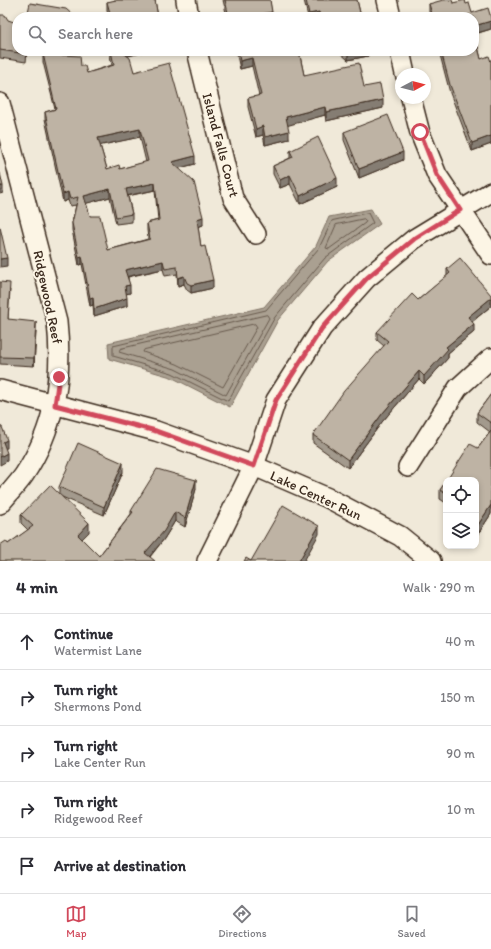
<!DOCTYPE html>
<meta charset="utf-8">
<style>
:root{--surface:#fff;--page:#f2f2f3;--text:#2b2b33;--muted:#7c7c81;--line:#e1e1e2;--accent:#d1495b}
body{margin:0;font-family:Itim,sans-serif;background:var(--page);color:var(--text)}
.controls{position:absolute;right:12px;bottom:12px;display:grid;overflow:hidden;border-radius:8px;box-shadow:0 2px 6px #0003}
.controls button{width:36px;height:36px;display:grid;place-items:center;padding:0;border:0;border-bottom:1px solid var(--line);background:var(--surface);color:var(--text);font:20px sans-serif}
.compass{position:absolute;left:395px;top:68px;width:36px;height:36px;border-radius:50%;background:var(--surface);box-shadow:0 2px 6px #0003;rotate:83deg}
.stop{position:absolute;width:12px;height:12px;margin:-9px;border:3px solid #d1495b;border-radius:50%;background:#fff}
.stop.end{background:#d1495b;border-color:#fff;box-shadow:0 1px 4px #0008}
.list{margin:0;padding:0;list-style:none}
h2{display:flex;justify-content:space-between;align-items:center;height:52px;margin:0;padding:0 16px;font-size:17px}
h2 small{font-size:13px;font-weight:400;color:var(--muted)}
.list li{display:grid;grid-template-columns:26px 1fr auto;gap:12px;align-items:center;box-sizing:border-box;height:56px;padding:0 16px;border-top:1px solid var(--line)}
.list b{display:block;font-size:15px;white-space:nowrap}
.list p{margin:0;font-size:13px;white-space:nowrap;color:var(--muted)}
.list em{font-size:13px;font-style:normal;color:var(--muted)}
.icon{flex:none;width:22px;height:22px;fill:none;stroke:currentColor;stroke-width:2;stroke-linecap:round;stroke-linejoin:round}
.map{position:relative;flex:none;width:491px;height:561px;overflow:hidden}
.search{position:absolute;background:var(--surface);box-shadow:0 2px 6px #0003;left:12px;right:12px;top:12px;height:44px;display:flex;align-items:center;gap:10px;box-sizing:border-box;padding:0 14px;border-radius:16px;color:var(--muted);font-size:15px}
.sheet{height:332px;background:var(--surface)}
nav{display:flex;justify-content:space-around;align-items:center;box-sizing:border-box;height:56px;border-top:1px solid var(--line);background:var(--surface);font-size:11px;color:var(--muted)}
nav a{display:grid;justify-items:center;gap:2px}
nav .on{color:var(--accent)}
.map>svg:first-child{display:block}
.water{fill:#aaa091;stroke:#7e7163}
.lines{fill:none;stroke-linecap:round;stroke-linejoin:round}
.shore{stroke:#67594c;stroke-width:1}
.minor-casing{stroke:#3b2a1e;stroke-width:22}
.minor{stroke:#fcf5e5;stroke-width:19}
.wall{fill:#a39a8d;stroke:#3b2a1e;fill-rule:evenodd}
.shaded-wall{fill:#857d73;stroke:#3b2a1e}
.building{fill:#beb3a4;stroke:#3b2a1e;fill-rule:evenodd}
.route{stroke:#d1495b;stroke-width:5}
.labels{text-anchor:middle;stroke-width:4;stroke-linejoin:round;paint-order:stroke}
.street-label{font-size:14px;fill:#3b2a1e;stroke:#fcf5e5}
</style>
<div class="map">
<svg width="491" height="561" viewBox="0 0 491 561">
<rect width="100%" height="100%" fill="#f0e9d9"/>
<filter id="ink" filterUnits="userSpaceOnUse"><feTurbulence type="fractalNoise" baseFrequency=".025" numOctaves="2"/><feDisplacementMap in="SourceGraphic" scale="8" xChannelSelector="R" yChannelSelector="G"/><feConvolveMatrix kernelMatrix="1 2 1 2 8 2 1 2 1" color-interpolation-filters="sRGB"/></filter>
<g filter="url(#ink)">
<path class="water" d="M371,209l9,15 -52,37 -50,59 -48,87 -59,-30 -62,-18 -1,-16 156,-36 52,-61 13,-29z"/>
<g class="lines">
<path class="shore" d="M368,213l5,10 -48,35 -50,59 -47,84 -56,-28 -59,-17v-10l153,-36 53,-62 13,-27z
M364,219l2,2 -1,2 -36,26 -3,-1 10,-23z
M267,315l2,3 -43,77 -51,-26 -56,-17 1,-3z
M255,324l2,3 -34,60 -46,-23 -34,-12 1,-2z"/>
<defs>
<path id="minor" d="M186,0l3,17
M387,0l4,17
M197,51l36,147 23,36
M400,51l5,23
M411,98l9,35 17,42 54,80
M0,103l57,219c6,56 -2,106 -33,153 -7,10 -16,19 -24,29
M0,390l156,41 98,35 74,32 72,38 31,25
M408,467l50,-79 33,-30
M207,561l47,-95 22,-66 46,-72 45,-50 47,-39 77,-47"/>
</defs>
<use href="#minor" class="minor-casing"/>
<use href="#minor" class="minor"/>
</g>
<path class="wall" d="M114,0h41l3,17h-49l-2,-7v-8l7,-1z
M223,0h47l2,17h-45z
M304,0h53l4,17h-53z
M453,3l13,1 6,9 19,5v11l-16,5 6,25 10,3v82l-19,7 -22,-58 -11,-42h35v-34h-43l-2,-5v-8z
M0,15l17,36h10l-1,11 -26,-4z
M109,51h40l-22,5 7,16 61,92 -16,4 24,57 -5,2 3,20 12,41 -22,5 -4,-3 -3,-6 -6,2 -1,-12 -12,2 -2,-7 -35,8 2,16 -4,1 1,12 -33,10 -1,-11 -3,1 -8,-42 -3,1 -7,-35v-7l4,-18 -6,1 -2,-6 -5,2 -18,-83v-7l10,-3 -12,-47v-8l38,12 6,7 25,-8zM140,137l6,25 -26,7h-13l-7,-24zM155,190l3,30 -11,3v7l1,9 -40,11 -18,-34 -4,-13 24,-6 6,27 16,-2v-8l-4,-18z
M236,51h63l5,24 60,12 19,21 -57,13 -1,-6 -38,10 2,14 -24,6 -2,-10 -7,2 -8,-30v-9l11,-2 -7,-30 -12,3z
M338,51h30v5l-20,4z
M344,132l59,28 -44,18 -15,-38z
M290,151l47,36 -37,17 -10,-20 -10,4 -7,-14v-8l17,-8z
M447,269l44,26v11l-19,16 2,10 -26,21v5l-24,26 -5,-5 -37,43 -34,46 -35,-25v-8l71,-89 -7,-6v-8l41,-32 29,-24z
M0,282l10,8 -2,29 28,11 -2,36 -34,-2z
M491,394v120l-15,23v-57l2,-32 12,-16 -13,-10v-9z
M123,472l-19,43 -42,-18 27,35 -7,7 17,17 32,-42v-3l65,-22 -11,38 -10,-6 -11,18 -14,18 -150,4 8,-17 20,-14 -7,-7v-8l38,-22v-6z
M446,481v22l-6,-4v-9z"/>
<path class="shaded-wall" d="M272,12v5h-11v-3z
M319,12v5h-10v-3z
M491,21v8l-17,5v-8z
M120,51h29l-29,7z
M351,51h17v5l-20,4v-8z
M252,58v8l-12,3v-8z
M383,100v8l-57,13v-9z
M325,107v8l-39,11v-9z
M263,126v9l-7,2v-8z
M140,129v8l-42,9v-8z
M289,131v8l-24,6v-8z
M491,136v8l-19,7v-8z
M403,152v8l-44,18v-9z
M195,156v8l-23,6v-8z
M290,175v9l-10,4v-8z
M337,178v9l-37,17v-8z
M155,183v7l-29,6v-7z
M0,186h3v7l-3,1z
M110,189v8l-26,7v-8z
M68,192v8l-5,2v-8z
M203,217v8l-6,2v-8z
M82,256v8l-3,1v-8z
M7,258v8l-7,1v-8z
M163,261v8l-38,8v-7z
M184,276v8l-6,2v-8z
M213,280v8l-22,5v-8z
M130,285v8l-5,1v-8z
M93,297v8l-3,1v-8z
M127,298v8l-33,10v-7z
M491,298v8l-23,19v-8z
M36,322v8l-2,36v-8z
M474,324v8l-26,21v5l-24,26v-8l22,-29z
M419,371v8l-37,43 -34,46v-8l34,-46z
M7,440v8l-4,1v-7z
M7,453v8l-7,4v-8z
M123,463v9l-19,43v-8z
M196,480v9l-11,38v-9z
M491,505v9l-15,23v-9z
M175,512v9l-11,18 -18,22 -1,-8z
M89,523v9l-11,11v-8z
M319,526v8l-15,27h-5z"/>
<path class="building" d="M116,0h39l3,17h-47l-4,-15z
M225,0h45l2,12 -11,2 1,3h-33z
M306,0h51l4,17h-41l-1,-5 -10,2z
M443,0h9l1,3 12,-3 1,4 3,-1 3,10 16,-5 3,10v3l-17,5v-9h-41l-4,-13z
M30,3l36,6 9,8h-48z
M0,15h5l3,5 9,3v28h9v3l-26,-4z
M474,32l7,27 8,-3 2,6v74l-19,7 -22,-58 -9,-34h33z
M111,51h10l9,7 4,14 35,-9 26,93 -23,6 22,20 9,35 -6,2 4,28 4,-1 8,34 -22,5 -4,-2 -3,-7 -6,2 -1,-11 -12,2 -2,-8 -38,9 5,15 -5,1 2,12 -33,11 -1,-12 -3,1 -8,-42 -3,1 -7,-34 6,-26 -8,2 -2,-7 -5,2 -18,-82 11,-3 -13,-55 37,2 1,10h4l2,7 27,-8zM140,129l8,32 -28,8 -1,-4 -12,4 -9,-31zM155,183l4,37 -12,3 3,16 -42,11 -8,-34h-10l-6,-20 26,-7 6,28 16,-3 -6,-25z
M238,51h61l5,24 55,-12 5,24 16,-3 3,16 -57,12 -1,-5 -39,10 3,14 -24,6 -2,-11 -7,3 -8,-31 13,-3 -9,-37 -12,3z
M388,115l15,37 -44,17 -15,-37z
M318,137l19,41 -37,18 -10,-21 -10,5 -7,-14 20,-9 -3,-6z
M0,173l3,13h-3z
M0,227l7,31 -7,1z
M460,258l31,37v3l-23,19 6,7 -28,23 2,2 -24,27 -5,-5 -37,43 -34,46 -35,-25 31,-44 44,-50 -11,-9 35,-38 6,6 32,-27 -3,-4z
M0,282l10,1 -2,36 28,3 -2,36 -34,-1z
M491,394v29l-14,-10z
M0,426l2,1 5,13 -4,2 4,11 -7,4z
M491,431v74l-15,23v-48h-29l23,-36 8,4z
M78,443l45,20 -19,44 -45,-20z
M157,469l39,11 -11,38 -10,-6 -11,19 -19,22 10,8h-155v-16l6,-4 2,3 25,-18 -12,-11 29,-30 39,38 -11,12 21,21 34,-44 -2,-1z
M446,481v13l-6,-4z
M283,505l36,21 -20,35h-48z
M246,558l5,3h-7z"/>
</g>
<g class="lines" filter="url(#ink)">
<path class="route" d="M59,377l-4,28 101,26 98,35 22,-66 46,-72 45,-50 47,-39 46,-29 -23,-35 -17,-43"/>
</g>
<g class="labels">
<g class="street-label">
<text transform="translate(221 145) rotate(75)" y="5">Island Falls Court</text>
<text transform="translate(48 297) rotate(78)" y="5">Ridgewood Reef</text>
<text transform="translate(316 495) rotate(25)" y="5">Lake Center Run</text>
</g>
</g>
</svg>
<div class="controls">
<button><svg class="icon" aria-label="locate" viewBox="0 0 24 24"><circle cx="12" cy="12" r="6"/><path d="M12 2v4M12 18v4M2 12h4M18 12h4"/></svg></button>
<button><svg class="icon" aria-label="layers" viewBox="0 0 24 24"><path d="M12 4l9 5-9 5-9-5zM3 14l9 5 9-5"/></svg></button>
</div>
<svg class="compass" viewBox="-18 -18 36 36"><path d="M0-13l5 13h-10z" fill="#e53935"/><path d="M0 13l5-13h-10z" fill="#7c7c81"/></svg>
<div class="stop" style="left:420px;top:132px"></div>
<div class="stop end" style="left:59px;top:377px"></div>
<div class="search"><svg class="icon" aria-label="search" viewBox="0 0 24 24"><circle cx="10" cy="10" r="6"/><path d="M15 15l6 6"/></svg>Search here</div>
</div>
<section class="sheet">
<h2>4 min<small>Walk · 290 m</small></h2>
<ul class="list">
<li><svg class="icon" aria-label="ahead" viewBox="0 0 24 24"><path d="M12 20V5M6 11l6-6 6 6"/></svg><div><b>Continue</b><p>Watermist Lane</p></div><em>40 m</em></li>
<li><svg class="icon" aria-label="right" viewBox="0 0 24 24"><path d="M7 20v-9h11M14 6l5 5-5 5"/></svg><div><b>Turn right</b><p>Shermons Pond</p></div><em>150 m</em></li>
<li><svg class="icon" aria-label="right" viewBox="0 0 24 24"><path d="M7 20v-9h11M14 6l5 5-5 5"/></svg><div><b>Turn right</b><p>Lake Center Run</p></div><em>90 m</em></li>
<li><svg class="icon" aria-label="right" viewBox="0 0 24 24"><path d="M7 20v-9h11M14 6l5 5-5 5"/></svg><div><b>Turn right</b><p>Ridgewood Reef</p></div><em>10 m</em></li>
<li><svg class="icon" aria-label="arrive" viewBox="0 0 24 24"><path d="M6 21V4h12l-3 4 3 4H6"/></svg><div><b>Arrive at destination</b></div></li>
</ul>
</section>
<nav>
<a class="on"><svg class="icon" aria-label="map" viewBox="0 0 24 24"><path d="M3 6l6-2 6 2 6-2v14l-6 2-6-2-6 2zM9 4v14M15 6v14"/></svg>Map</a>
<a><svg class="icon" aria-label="directions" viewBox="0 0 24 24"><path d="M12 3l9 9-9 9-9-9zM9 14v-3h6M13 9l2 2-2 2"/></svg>Directions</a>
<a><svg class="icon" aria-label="saved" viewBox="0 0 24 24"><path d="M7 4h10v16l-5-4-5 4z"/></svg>Saved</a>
</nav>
